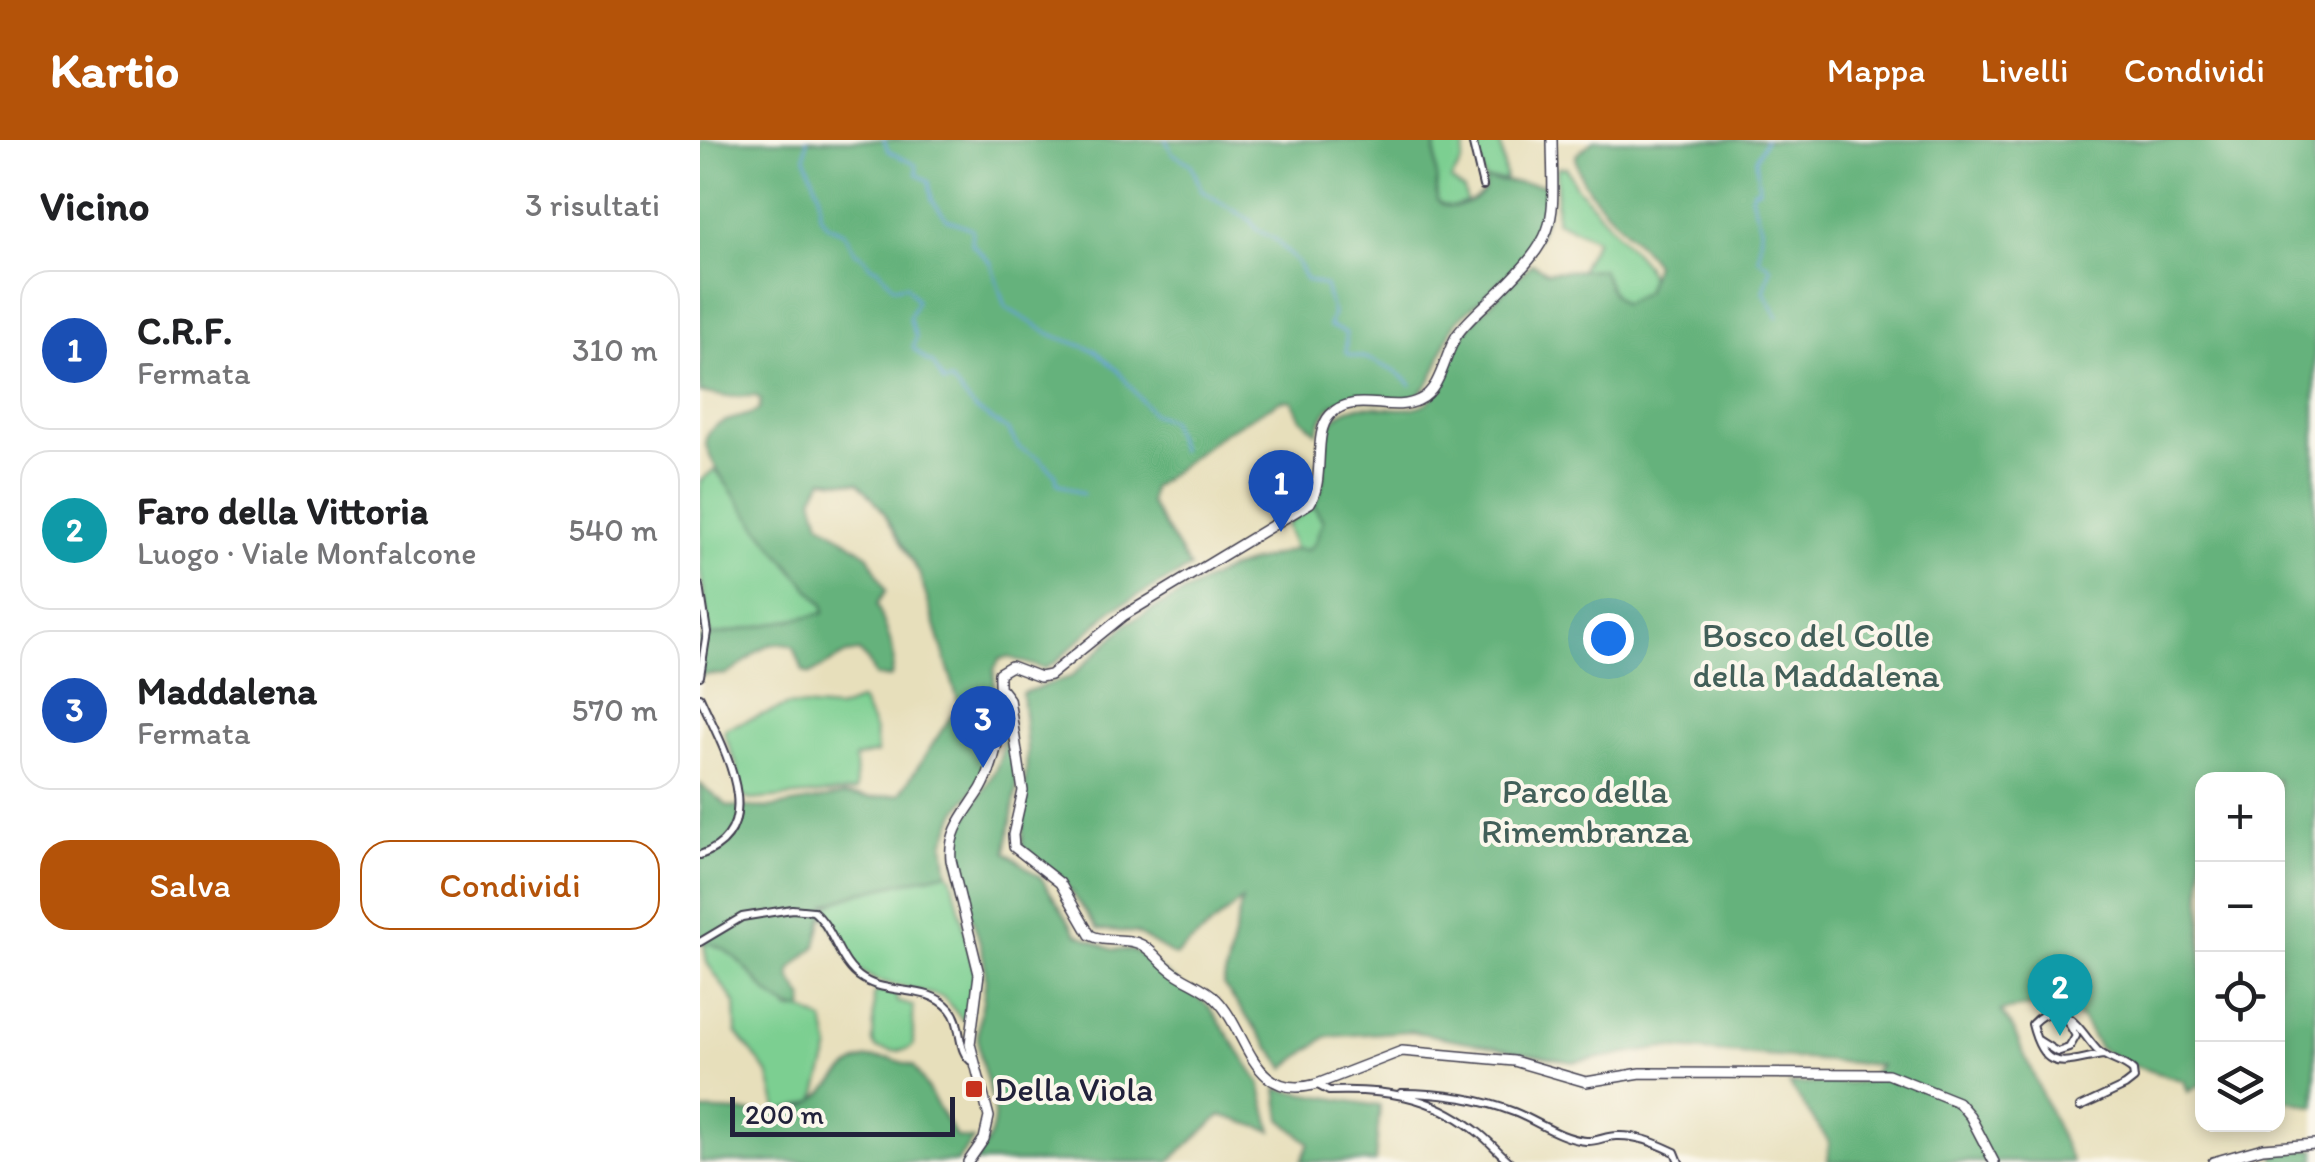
<!DOCTYPE html>
<html lang="it">
<meta charset="utf-8">
<style>
:root{--surface:#fff;--page:#f2f2f2;--text:#202124;--muted:#757577;--line:#e0e0e0;--accent:#b45309}
body{margin:0;font-family:Itim,sans-serif;background:var(--page);color:var(--text)}
.controls{position:absolute;right:30px;bottom:30px;display:grid;overflow:hidden;border-radius:20px;box-shadow:0 5px 15px #0003}
.controls button{width:90px;height:90px;display:grid;place-items:center;padding:0;border:0;border-bottom:2px solid var(--line);background:var(--surface);color:var(--text);font:50px sans-serif}
.scale{position:absolute;left:30px;bottom:25px;width:225px;box-sizing:border-box;padding-left:10px;border:5px solid #22223b;border-top:0;font-size:28px;line-height:35px;white-space:nowrap;color:#22223b;-webkit-text-stroke:8px #fbf7ec;paint-order:stroke}
.you{position:absolute;left:908px;top:498px;width:35px;height:35px;margin:-25px;border:8px solid #fff;border-radius:50%;background:#1a73e8;box-shadow:0 0 0 15px #1a73e833}
.badge{display:grid;place-items:center;width:65px;height:65px;border-radius:50%;background:var(--accent);color:#fff;font-size:32px;font-weight:700}
.pin{position:absolute;translate:-50% -82px;filter:drop-shadow(0 2px 5px #0008)}
.pin::after{content:'';position:absolute;top:52px;width:35px;height:30px;background:inherit;clip-path:polygon(0 0,100% 0,50% 100%)}
.list{margin:0;padding:0;list-style:none}
h2{display:flex;justify-content:space-between;align-items:center;height:130px;margin:0;padding:0 40px;font-size:42px}
h2 small{font-size:32px;font-weight:400;color:var(--muted)}
.list li{display:grid;grid-template-columns:65px 1fr auto;gap:30px;align-items:center;box-sizing:border-box;height:160px;margin:0 20px 20px;padding:0 20px;border:2px solid var(--line);border-radius:30px}
.list b{display:block;font-size:38px;white-space:nowrap}
.list p{margin:0;font-size:32px;white-space:nowrap;color:var(--muted)}
.list em{font-size:32px;font-style:normal;color:var(--muted)}
.actions{display:flex;gap:20px;padding:30px 40px}
.actions a{flex:1;padding:22px 0;border:2px solid var(--accent);border-radius:30px;text-align:center;font-size:35px;color:var(--accent)}
.actions .main{background:var(--accent);color:#fff}
.icon{flex:none;width:55px;height:55px;fill:none;stroke:currentColor;stroke-width:2;stroke-linecap:round;stroke-linejoin:round}
.map{position:relative;flex:none;width:1615px;height:1022px;overflow:hidden}
header{display:flex;align-items:center;gap:60px;box-sizing:border-box;height:140px;padding:0 50px;background:var(--accent);color:#fff}
header strong{font-size:48px}
nav{display:flex;gap:55px;margin-inline-start:auto;font-size:35px}
main{display:flex}
aside{flex:1;background:var(--surface)}
.map>svg:first-child{display:block}
.green{fill:#7ccf91;stroke:#4f7866;stroke-width:2.5}
.forest{fill:#65b27b;stroke:#446a5b;stroke-width:2.5}
.lines{fill:none;stroke-linecap:round;stroke-linejoin:round}
.stream{stroke:#65a1d6;stroke-width:2.5}
.street-casing{stroke:#403e4e;stroke-width:10}
.secondary-casing{stroke:#403e4e;stroke-width:12}
.street{stroke:#fff;stroke-width:6}
.secondary{stroke:#fff;stroke-width:9}
.poi-dot{fill:#c8321e;stroke:#fbf7ec;stroke-width:4}
.labels{text-anchor:middle;stroke-width:8;stroke-linejoin:round;paint-order:stroke}
.park-label{font-size:35px;fill:#425f59;stroke:#fbf7ec}
.poi-label{font-size:35px;fill:#22223b;stroke:#fbf7ec;text-anchor:start}
</style>
<header>
<strong>Kartio</strong>
<nav><a>Mappa</a><a>Livelli</a><a>Condividi</a></nav>
</header>
<main>
<aside>
<h2>Vicino<small>3 risultati</small></h2>
<ul class="list">
<li><span class="badge" style="background:#1a4fb4">1</span><div><b>C.R.F.</b><p>Fermata</p></div><em>310 m</em></li>
<li><span class="badge" style="background:#0f9aa8">2</span><div><b>Faro della Vittoria</b><p>Luogo · Viale Monfalcone</p></div><em>540 m</em></li>
<li><span class="badge" style="background:#1a4fb4">3</span><div><b>Maddalena</b><p>Fermata</p></div><em>570 m</em></li>
</ul>
<div class="actions"><a class="main">Salva</a><a>Condividi</a></div>
</aside>
<div class="map">
<svg width="1615" height="1022" viewBox="0 0 1615 1022">
<rect width="100%" height="100%" fill="#fbf7ec"/>
<filter id="ink" filterUnits="userSpaceOnUse"><feTurbulence type="fractalNoise" baseFrequency=".01" numOctaves="2"/><feDisplacementMap in="SourceGraphic" scale="20" xChannelSelector="R" yChannelSelector="G"/><feConvolveMatrix kernelMatrix="1 2 1 2 8 2 1 2 1" color-interpolation-filters="sRGB"/></filter>
<filter id="wash" filterUnits="userSpaceOnUse"><feTurbulence type="fractalNoise" baseFrequency=".0048" numOctaves="4" result="noise"/><feDisplacementMap in="SourceGraphic" scale="40" xChannelSelector="R" yChannelSelector="G"/><feGaussianBlur stdDeviation="2.25" result="paint"/><feColorMatrix in="noise" values="0 0 0 0 0 0 0 0 0 0 0 0 0 0 0 0 0 1.4 0 .05"/><feComposite in="paint" operator="in"/></filter>
<g filter="url(#wash)">
<rect width="100%" height="100%" fill="#e7dfbb"/>
<path class="green" d="M735,0h31l-4,22 -11,18 13,10 3,12 -18,6 -12,-7z
M774,0h26l6,40h-21z
M860,27l7,1 8,17 70,80 5,12 -5,15 -23,12 -10,-11 -10,-24 -22,2 16,-32 -40,-18 1,-52z
M15,329l108,136 1,9 -114,24 -10,-71v-86z
M613,365l10,16 -8,21 -7,8 -14,-1 -8,-24z
M161,560l14,31 2,22 -22,5 1,33 -105,9 -11,-4 -3,-30 -13,-33 2,-5 63,-23 49,4z
M248,732l4,6 24,99 -7,44 -7,-2 -19,-22 -68,-17 -19,-12 -33,-57c12,-16 102,-37 125,-39z
M4,803c28,-1 66,47 85,67h14l21,11 6,27 -15,53 -37,11 -10,-39 -32,-41 -1,-29 -28,-40z
M180,850l16,3 1,9 16,4v40c-12,8 -24,5 -37,2l-3,-5 1,-49z"/>
<path class="forest" d="M0,0h735l2,60c14,14 35,3 47,-9l1,-11 64,5c-1,62 -31,80 -73,119 -7,6 -17,13 -22,21 -14,22 -16,60 -41,72 -34,16 -81,-24 -96,36l-17,-16 -8,-16 -10,-1 -59,33 -71,55 -2,15 40,65 -77,41 -57,53 -12,7 -36,-12 -8,2 -6,10 2,60 -13,48 -27,36 -12,30 4,29 -89,21 -33,12 -10,41 -26,24 1,9 13,20 -1,11c-44,-1 -51,-61 -103,-69v-157l28,22 41,2 75,-13 29,3 27,-4 59,-90 -40,-131 -36,-62 -24,-28 -36,-4 -10,19 7,24 48,33 18,36 -9,13c7,22 24,52 13,74l-15,-2 -7,-15 -9,-9 -13,2 -36,20 -7,-3 -9,-24c-35,-14 -43,19 -68,27 -7,2 -18,-1 -26,1v-37l124,-25 -1,-8c-21,-25 -123,-140 -117,-166 6,-22 37,-19 53,-29l2,-10 -5,-4 -29,1 -27,-5z
M894,0h721v967l-37,-9v-318h-76v304l-14,8 -4,-11 -59,-18 -26,-15 -16,-28 -27,-17 -55,8 12,18 59,133h-244l1,-20 -40,-58 76,-2 15,-17 -215,-17 -92,14 -163,-31 -84,6 -41,31 -62,-83 19,-85 -67,56 -39,-23 -38,-4 -37,-51 -39,-31 5,-96 -5,-58 49,-16 58,-55 100,-53 65,-20 14,1 7,-8 8,-21 -10,-16c19,-25 2,-66 23,-88 23,-24 63,2 90,-14 19,-12 20,-43 32,-61 18,-29 50,-54 74,-79l15,9 55,-3 10,24 10,11 23,-12 10,-28c-22,-33 -78,-68 -79,-109z
M305,567l12,79 -11,66 36,27 35,55 34,15 24,2 74,55 51,77 12,48 -51,-16 -52,47h-195c41,-50 7,-71 4,-123 -1,-23 10,-46 7,-69 -3,-36 -23,-69 -28,-104 -7,-38 24,-66 39,-98 9,-19 8,-40 9,-61z
M189,918l25,8 42,71 17,3 -16,22h-257v-51c33,-2 72,8 103,-4 24,-10 37,-41 62,-48 7,-2 17,0 24,-1z
M577,949l103,17 -5,56h-74l8,-19 -28,-24z
M1615,1009v13h-41l1,-9z"/>
<g class="lines">
<path class="stream" d="M107,0l-2,17 14,35 1,23 7,10 17,7 11,20 10,6 5,8 8,3 16,18 12,-2 11,16 -8,17 7,19 -3,11 15,14h4l12,21 7,-2 23,27 34,22 11,18 20,10 17,17 1,8 26,11
M184,0l4,11 28,14 1,9 12,7 3,19 15,19 25,10 -1,14 20,20 14,44 47,28 44,16 22,20 34,43 18,7 10,30
M466,0l6,13 19,11 11,27 48,29 7,10 18,9 23,25 8,16 19,6 8,28 -4,12 17,7v20c8,5 14,2 23,6 14,7 33,14 42,26
M1065,0l-9,19 3,30 -6,1 -2,6 10,31 -2,32 12,8 -7,25 14,25"/>
</g>
</g>
<g filter="url(#ink)">
<g class="lines">
<defs>
<path id="street" d="M772,0l11,46
M0,446l7,46 -7,44
M0,557c19,44 74,132 0,158
M0,802l42,-25 50,-8 21,2c22,18 25,53 50,68 27,17 65,5 87,30 14,16 5,43 24,54
M1338,900l19,12 12,-4 7,-12 -11,-19
M618,945l11,6c55,-2 101,4 146,39 13,9 23,22 35,32
M701,953c38,0 77,5 113,19 23,9 47,27 72,29 10,1 20,-5 30,-5 22,-1 39,7 59,16l4,10
M1380,967l45,-21 9,-7 -1,-8c-10,-10 -26,-11 -36,-21 -16,-17 -35,-58 -65,-26 13,52 32,37 71,31"/>
<path id="secondary" d="M302,550l7,9 14,92 -10,44 1,12 46,36 30,52c17,9 36,1 52,10 11,6 19,18 29,25 13,11 33,16 45,29 33,33 35,104 101,85l85,-33 112,10 72,21 55,-9 247,1 70,28 12,14 24,46
M268,1022l16,-23 5,-22 -19,-73 9,-70 -28,-114c-3,-30 15,-47 30,-71 9,-15 14,-36 18,-53 5,-21 -1,-43 0,-63l12,-7 29,11 10,-2 73,-59 187,-113c16,-25 2,-69 20,-88 23,-25 62,-1 89,-15 23,-11 25,-45 38,-65 11,-16 29,-30 43,-44 61,-60 53,-69 52,-151
M1513,1022l50,-14 52,-4"/>
</defs>
<use href="#street" class="street-casing"/>
<use href="#secondary" class="secondary-casing"/>
<use href="#street" class="street"/>
<use href="#secondary" class="secondary"/>
</g>
</g>
<rect class="poi-dot" x="264" y="939" width="20" height="20" rx="5"/>
<g class="labels">
<g class="park-label">
<text x="1116" y="507">Bosco del Colle<tspan x="1116" dy="40">della Maddalena</tspan></text>
<text x="885" y="663">Parco della<tspan x="885" dy="40">Rimembranza</tspan></text>
</g>
<g class="poi-label">
<text x="294" y="961">Della Viola</text>
</g>
</g>
</svg>
<div class="controls">
<button>+</button>
<button>−</button>
<button><svg class="icon" aria-label="locate" viewBox="0 0 24 24"><circle cx="12" cy="12" r="6"/><path d="M12 2v4M12 18v4M2 12h4M18 12h4"/></svg></button>
<button><svg class="icon" aria-label="layers" viewBox="0 0 24 24"><path d="M12 4l9 5-9 5-9-5zM3 14l9 5 9-5"/></svg></button>
</div>
<div class="scale">200 m</div>
<div class="you"></div>
<div class="pin badge" style="left:581px;top:392px;background:#1a4fb4">1</div>
<div class="pin badge" style="left:1360px;top:896px;background:#0f9aa8">2</div>
<div class="pin badge" style="left:283px;top:628px;background:#1a4fb4">3</div>
</div>
</main>
